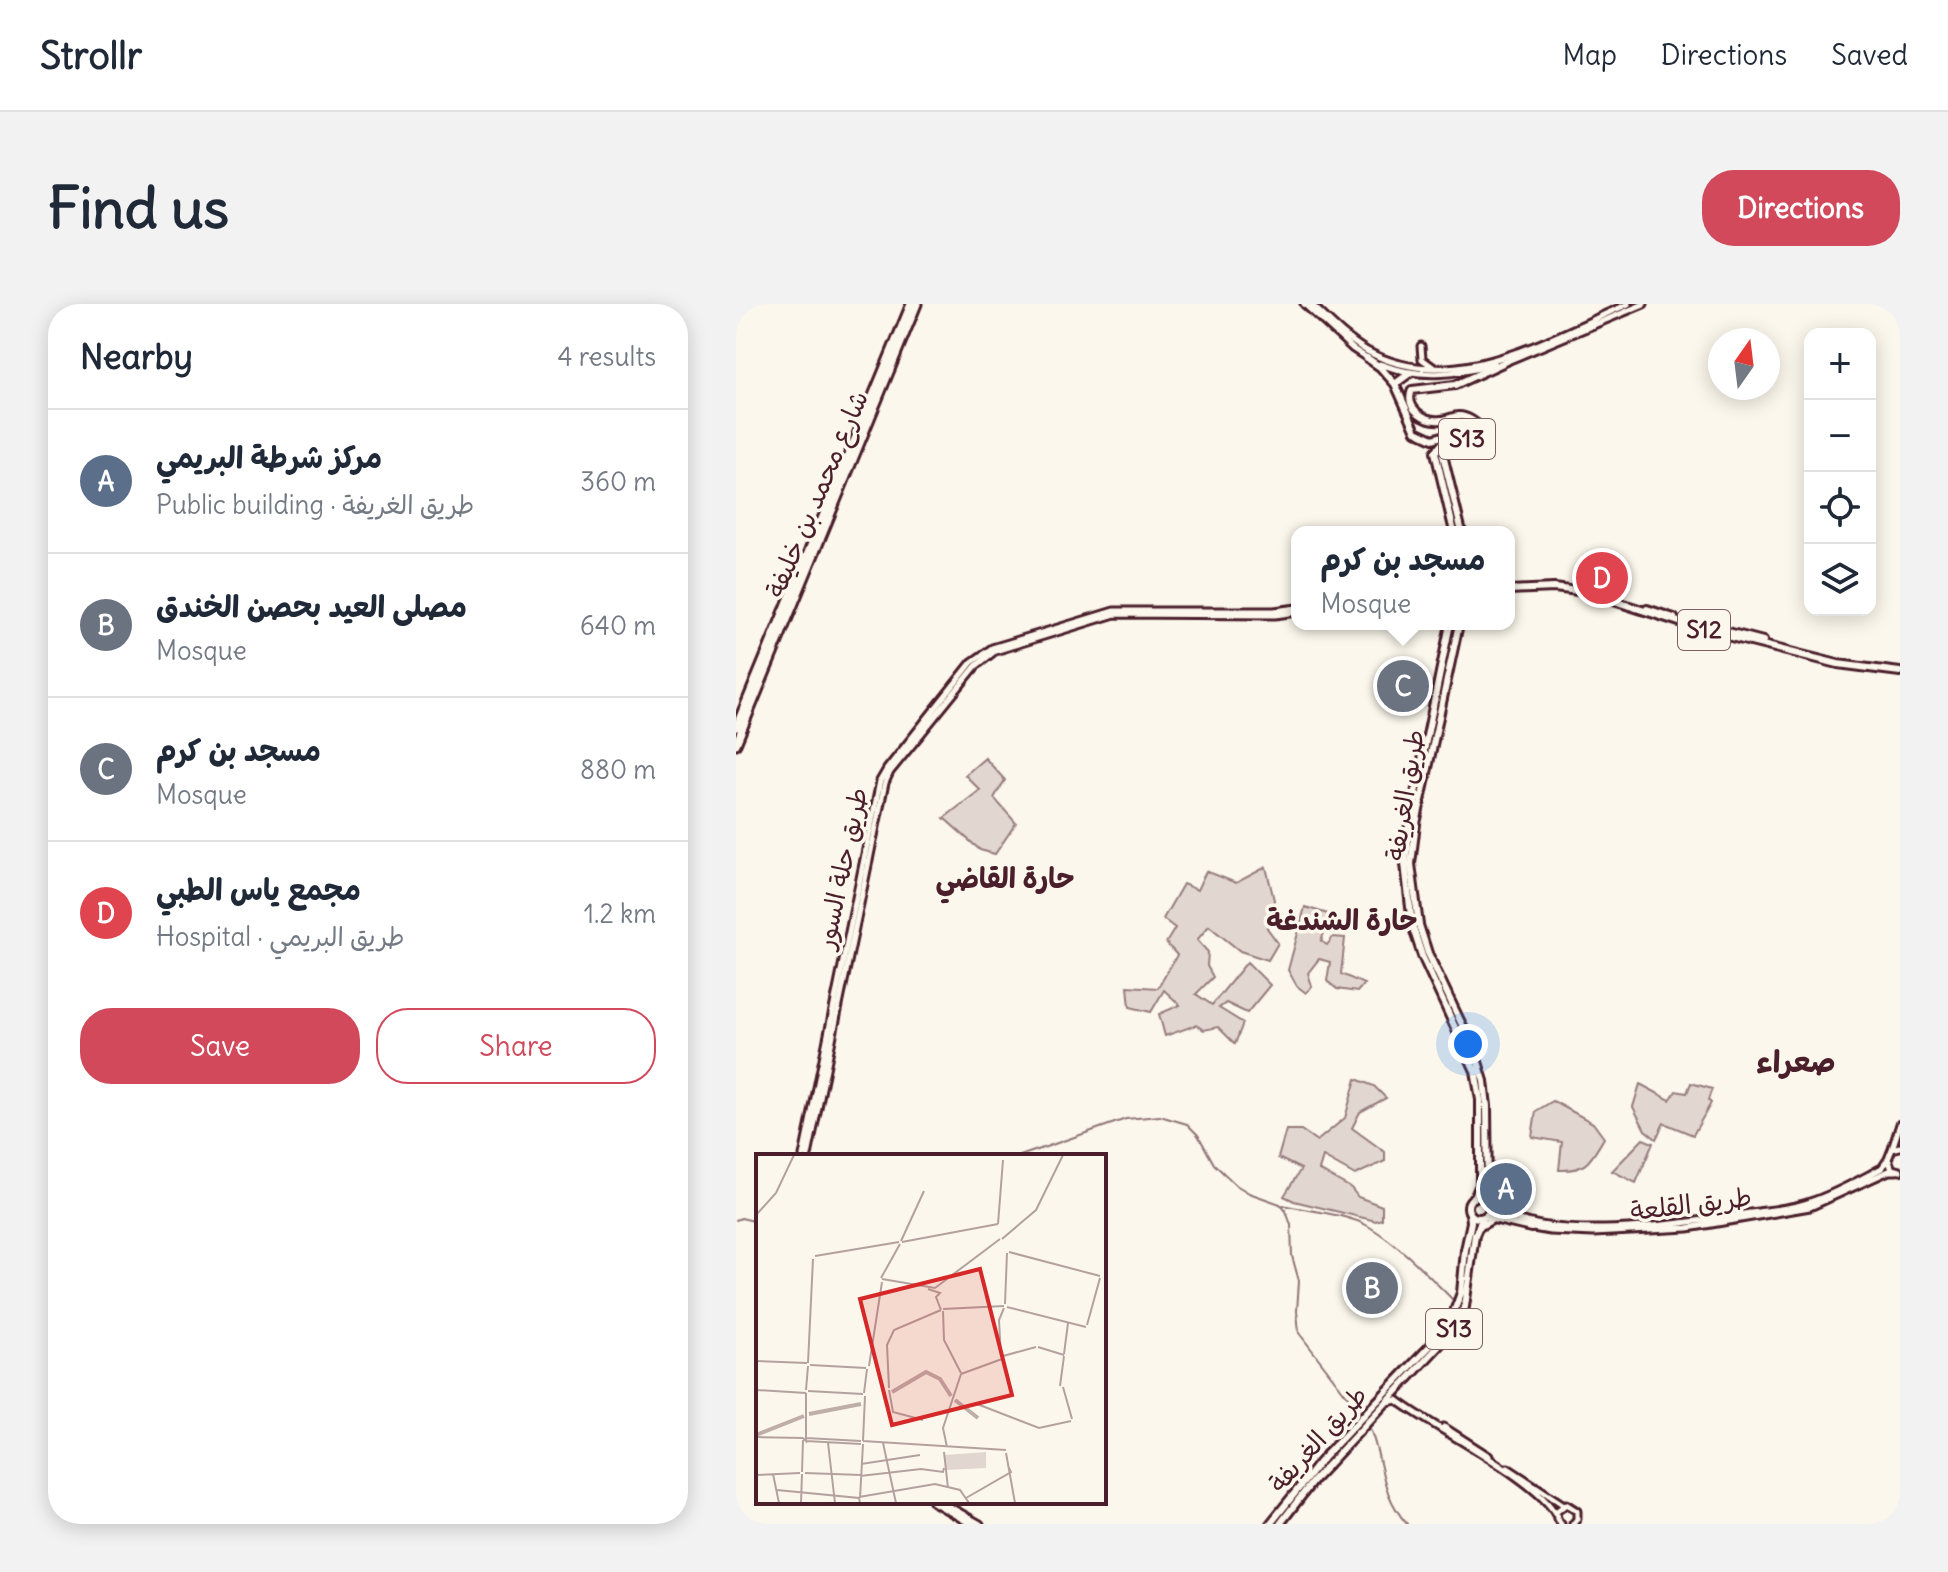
<!DOCTYPE html>
<meta charset="utf-8">
<style>
:root{--surface:#fff;--page:#f2f2f3;--text:#1f2937;--muted:#747a83;--line:#e0e1e3;--accent:#d1495b}
body{margin:0;font-family:Delius,"Playpen Sans Arabic",sans-serif;background:var(--page);color:var(--text)}
.controls{position:absolute;right:24px;top:24px;display:grid;overflow:hidden;border-radius:16px;box-shadow:0 4px 20px #0003}
.controls button{width:72px;height:72px;display:grid;place-items:center;padding:0;border:0;border-bottom:2px solid var(--line);background:var(--surface);color:var(--text);font:40px sans-serif}
.compass{position:absolute;left:972px;top:24px;width:72px;height:72px;border-radius:50%;background:var(--surface);box-shadow:0 4px 20px #0003;rotate:14deg}
.you{position:absolute;left:732px;top:740px;width:28px;height:28px;margin:-20px;border:6px solid #fff;border-radius:50%;background:#1a73e8;box-shadow:0 0 0 12px #1a73e833}
.badge{display:grid;place-items:center;width:52px;height:52px;border-radius:50%;background:var(--accent);color:#fff;font-size:26px;font-weight:700}
.pin{position:absolute;translate:-50% -50%;border:4px solid #fff;box-shadow:0 2px 8px #0006}
.popup{position:absolute;left:555px;top:222px;width:224px;height:104px;box-sizing:border-box;display:grid;place-content:center;border-radius:16px;background:var(--surface);filter:drop-shadow(0 2px 6px #0005);font-size:26px;white-space:nowrap;color:var(--muted)}
.popup b{font-size:30px;color:var(--text)}
.popup::after{content:'';position:absolute;left:50%;top:100%;margin-left:-16px;border:16px solid transparent;border-top-color:var(--surface)}
.list{margin:0;padding:0;list-style:none}
h2{display:flex;justify-content:space-between;align-items:center;height:104px;margin:0;padding:0 32px;font-size:34px}
h2 small{font-size:26px;font-weight:400;color:var(--muted)}
.list li{display:grid;grid-template-columns:52px 1fr auto;gap:24px;align-items:center;box-sizing:border-box;height:144px;padding:0 32px;border-top:2px solid var(--line)}
.list b{display:block;font-size:30px;white-space:nowrap}
.list p{margin:0;font-size:26px;white-space:nowrap;color:var(--muted)}
.list em{font-size:26px;font-style:normal;color:var(--muted)}
.actions{display:flex;gap:16px;padding:24px 32px}
.actions a{flex:1;padding:18px 0;border:2px solid var(--accent);border-radius:32px;text-align:center;font-size:28px;color:var(--accent)}
.actions .main{background:var(--accent);color:#fff}
.icon{flex:none;width:44px;height:44px;fill:none;stroke:currentColor;stroke-width:2;stroke-linecap:round;stroke-linejoin:round}
.map{position:relative;flex:none;width:1164px;height:1220px;overflow:hidden;border-radius:32px}
header{display:flex;align-items:center;gap:48px;box-sizing:border-box;height:112px;padding:0 40px;background:var(--surface);border-bottom:2px solid var(--line)}
header strong{font-size:38px}
nav{display:flex;gap:44px;margin-inline-start:auto;font-size:28px}
.intro{display:flex;align-items:center;justify-content:space-between;box-sizing:border-box;height:192px;padding:0 48px}
h1{margin:0;font-size:56px}
.button{padding:20px 36px;border-radius:32px;background:var(--accent);color:#fff;font-size:28px;font-weight:700}
main{display:flex;gap:48px;padding:0 48px}
aside{flex:1;background:var(--surface);border-radius:32px;box-shadow:0 4px 20px #0003}
.map>svg:first-child{display:block}
.green{fill:#e2d7d0;stroke:#967b7e;stroke-width:2}
.lines{fill:none;stroke-linecap:round;stroke-linejoin:round}
.stream{stroke:#907477;stroke-width:2}
.secondary-casing{stroke:#4a1f2b;stroke-width:11}
.primary-casing{stroke:#4a1f2b;stroke-width:12}
.trunk-casing{stroke:#4a1f2b;stroke-width:13}
.secondary{stroke:#fbf7ec;stroke-width:5}
.primary{stroke:#fbf7ec;stroke-width:6}
.trunk{stroke:#fbf7ec;stroke-width:7}
.labels{text-anchor:middle;stroke-width:7;stroke-linejoin:round;paint-order:stroke}
.shield{fill:#fbf7ec;stroke:#7f6065;stroke-width:2}
.shield-label{font-size:24px;font-weight:bold;fill:#4a1f2b}
.street-label{font-size:26px;fill:#4a1f2b;stroke:#fbf7ec}
.neighbourhood-label{font-size:28px;font-weight:bold;fill:#4a1f2b;stroke:#fbf7ec}
.quarter-label{font-size:30px;font-weight:bold;fill:#4a1f2b;stroke:#fbf7ec}
.inset-river{fill:none;stroke:#bfadaa;stroke-width:4}
.inset-road{fill:none;stroke:#b4a19f;stroke-width:2}
.view{fill:#d62828;fill-opacity:0.15;stroke:#d62828;stroke-width:4}
.inset-edge{fill:none;stroke:#4a1f2b;stroke-width:4}
</style>
<header>
<strong>Strollr</strong>
<nav><a>Map</a><a>Directions</a><a>Saved</a></nav>
</header>
<div class="intro"><h1>Find us</h1><a class="button">Directions</a></div>
<main>
<aside>
<h2>Nearby<small>4 results</small></h2>
<ul class="list">
<li><span class="badge" style="background:#5c6f8a">A</span><div><b>مركز شرطة البريمي</b><p>Public building · طريق الغريفة</p></div><em>360 m</em></li>
<li><span class="badge" style="background:#6b7280">B</span><div><b>مصلى العيد بحصن الخندق</b><p>Mosque</p></div><em>640 m</em></li>
<li><span class="badge" style="background:#6b7280">C</span><div><b>مسجد بن كرم</b><p>Mosque</p></div><em>880 m</em></li>
<li><span class="badge" style="background:#e0444e">D</span><div><b>مجمع ياس الطبي</b><p>Hospital · طريق البريمي</p></div><em>1.2 km</em></li>
</ul>
<div class="actions"><a class="main">Save</a><a>Share</a></div>
</aside>
<div class="map">
<svg width="1164" height="1220" viewBox="0 0 1164 1220">
<rect width="100%" height="100%" fill="#fbf7ec"/>
<filter id="ink" filterUnits="userSpaceOnUse"><feTurbulence type="fractalNoise" baseFrequency=".0125" numOctaves="2"/><feDisplacementMap in="SourceGraphic" scale="16" xChannelSelector="R" yChannelSelector="G"/><feConvolveMatrix kernelMatrix="1 2 1 2 8 2 1 2 1" color-interpolation-filters="sRGB"/></filter>
<g filter="url(#ink)">
<path class="green" d="M249,454l20,22 -11,18 22,25 -21,31 -15,-4 -36,-32 36,-28 -15,-15z
M530,563l8,33 -7,28 11,15 -10,17 -28,-9 -31,-25 -12,14 11,12 -1,14 6,11 -17,17 16,11 35,-43 23,23 -23,28 -21,-10 -7,5 24,15 -8,21 -17,-17 -14,3 -8,-5 -31,11 -6,-22 21,-9 -16,-15 -13,22 -21,-5 -2,-21 30,2 19,-33 -11,-12 9,-15 -12,-9 20,-35 14,6 9,-19 30,12z
M569,603l26,8 -10,26 6,4 6,-8 12,1 -4,36 23,10 -7,8 -20,-3 -10,-8 3,-19 -11,-3 -11,14 4,13 -6,7 -9,-7 -9,-16z
M620,775l18,7 12,12 -26,14 -8,16 33,24v9l-30,14 -32,-18 -4,13 32,18 7,9 24,9v13l-6,2 -82,-20 -10,-5 17,-27 -23,-11 8,-28h15l16,11 28,-23z
M955,779l21,6 -4,11 3,3 -18,32 -29,-12 -8,16 -11,-9 -12,-23 7,-23 30,16 6,-9 11,2z
M817,797l40,22 11,15c-14,23 -17,33 -45,32l3,-28 -30,-5 4,-26z
M907,835l10,4 -17,40 -24,-12z"/>
<g class="lines">
<path class="stream" d="M284,852l106,-37 34,-3 27,8 11,11 16,29 22,21 13,8 31,11 6,7 5,14 1,31 7,25 -2,30 2,22 62,81
M547,901c25,6 64,9 85,21 32,19 60,49 86,75
M0,916l5,-2 17,4
M633,1122c15,36 10,66 38,98"/>
<defs>
<path id="secondary" d="M568,0l49,45 17,11
M575,0c17,16 35,35 56,47 85,47 182,-13 261,-47
M685,42l1,13 11,8
M769,58l139,-58
M644,60c39,15 75,11 115,0
M1164,843l-8,2 -4,10 4,10 8,2
M1156,845l8,-25
M67,852l77,-375 7,-12 85,-107 20,-14 122,-37h160l23,-3
M72,852l77,-373 5,-11 86,-106 19,-15 120,-37 160,1 22,-3
M752,899c48,45 202,20 262,10 20,-3 42,-4 60,-11 25,-8 49,-22 72,-34l6,-9
M748,913l18,2
M791,923l23,4 43,2 95,-5 122,-21 79,-36h7
M652,1098l9,-2c37,29 141,79 159,115
M708,1123l45,29
M772,1164l56,37
M197,1198l38,22
M205,1198l39,22
M825,1220l-4,-5 -1,-7 10,-8 11,7v8l-4,5"/>
<path id="primary" d="M631,54l13,9 15,17 21,47 17,8 37,-12 6,3 -2,8 -32,6 -7,8 19,80
M659,80l15,-11
M726,228l-19,-77c10,-11 28,-6 38,-17v-10c-4,-5 -14,-12 -22,-12 -6,0 -12,4 -18,4 -16,2 -37,-12 -29,-30l43,-5 52,-24
M773,286l45,-2 32,4 121,39 131,33 62,8
M911,305l27,9
M953,318l74,19
M714,320l-41,199 -4,41 7,61 10,31 53,115 5,29v85l-6,13
M723,320l-43,200 -5,40 8,61 9,28 47,99 9,29 3,25 1,95
M732 903a11 11 0 1 1 22 0a11 11 0 1 1-22 0Z
M745,922l12,-7 38,9
M534,1220l53,-66 125,-131 13,-34 4,-43 6,-28 -1,-9
M544,1220l33,-43 139,-149 13,-25 10,-72 8,-18"/>
<path id="trunk" d="M0,423l175,-423
M0,440l181,-440"/>
</defs>
<use href="#secondary" class="secondary-casing"/>
<use href="#primary" class="primary-casing"/>
<use href="#trunk" class="trunk-casing"/>
<use href="#secondary" class="secondary"/>
<use href="#primary" class="primary"/>
<use href="#trunk" class="trunk"/>
</g>
</g>
<g class="labels">
<g class="shield">
<rect x="703" y="115" width="56" height="40" rx="6"/>
<rect x="942" y="306" width="52" height="40" rx="6"/>
<rect x="690" y="1005" width="56" height="40" rx="6"/>
</g>
<g class="shield-label">
<text x="731" y="143">S13</text>
<text x="968" y="334">S12</text>
<text x="718" y="1033">S13</text>
</g>
<g class="street-label">
<text transform="translate(81 190) rotate(-67)" y="9">شارع محمد بن خليفة</text>
<text transform="translate(669 491) rotate(-81)" y="9">طريق الغريفة</text>
<text transform="translate(106 564) rotate(-78)" y="9">طريق حلة السور</text>
<text transform="translate(955 900) rotate(-7)" y="9">طريق القلعة</text>
<text transform="translate(582 1135) rotate(-48)" y="9">طريق الغريفة</text>
</g>
<g class="neighbourhood-label">
<text x="269" y="584">حارة القاضي</text>
<text x="606" y="626">حارة الشندغة</text>
</g>
<g class="quarter-label">
<text x="1060" y="768">صعراء</text>
</g>
</g>
<g transform="translate(20 850)">
<rect width="350" height="350" fill="#fbf7ec"/>
<path d="M230,298v16l-40,2 -2,-15z" fill="#e2d7d0"/>
<path class="inset-river" d="M136,238l34,-20 14,7 11,17M199,246l23,18M53,260l52,-10M0,281l48,-19"/>
<path class="inset-road" d="M0,61l20,-22 18,-38M242,70l5,-64M246,85l34,-29 27,-55M145,87l23,-50M146,88l96,-18M253,98l91,24M59,102l84,-14M125,124l19,-34M126,125l53,9 65,-49M172,135l12,4 -4,4 5,13M249,150l2,-51M251,153l79,20M187,155l61,-3M187,157l1,29 17,33M331,171l13,-47M282,193l26,8M308,200l4,-31M247,202l33,-9M245,203l-2,-37 5,-12M0,207l51,2M52,209l5,-104M54,211l56,3M113,212l13,-84M205,220l41,-15M304,232l4,-30M307,233l9,32M133,234l-2,-43 7,-15 47,-20M0,236l50,3M50,236l2,-24M133,236l4,22 30,8M52,237l55,3M108,239l3,-24M221,250l62,24 32,-7M0,283l47,1M47,284l3,3v-48M50,284l55,3M50,287l55,3M107,287l143,9M107,287l2,-45M72,289l7,60M127,289l13,60M191,293l-4,-19 18,-54M188,298l4,36M250,299l9,50M105,310l59,-9M46,318l1,-32M49,319l56,2M17,320l6,29M0,321l44,-2M104,322l61,-7 22,3 1,-4M21,336l82,8 1,5M103,343l76,-13 25,6 9,13M104,344l3,-54M210,344l45,-26 -2,-4M45,349l1,-29"/>
<path class="view" d="M224,115l32,126 -120,30 -32,-126z"/>
<rect width="350" height="350" class="inset-edge"/>
</g>
</svg>
<div class="controls">
<button>+</button>
<button>−</button>
<button><svg class="icon" aria-label="locate" viewBox="0 0 24 24"><circle cx="12" cy="12" r="6"/><path d="M12 2v4M12 18v4M2 12h4M18 12h4"/></svg></button>
<button><svg class="icon" aria-label="layers" viewBox="0 0 24 24"><path d="M12 4l9 5-9 5-9-5zM3 14l9 5 9-5"/></svg></button>
</div>
<svg class="compass" viewBox="-18 -18 36 36"><path d="M0-13l5 13h-10z" fill="#e53935"/><path d="M0 13l5-13h-10z" fill="#747a83"/></svg>
<div class="you"></div>
<div class="pin badge" style="left:770px;top:885px;background:#5c6f8a">A</div>
<div class="pin badge" style="left:636px;top:984px;background:#6b7280">B</div>
<div class="pin badge" style="left:667px;top:382px;background:#6b7280">C</div>
<div class="popup"><b>مسجد بن كرم</b>Mosque</div>
<div class="pin badge" style="left:866px;top:274px;background:#e0444e">D</div>
</div>
</main>
